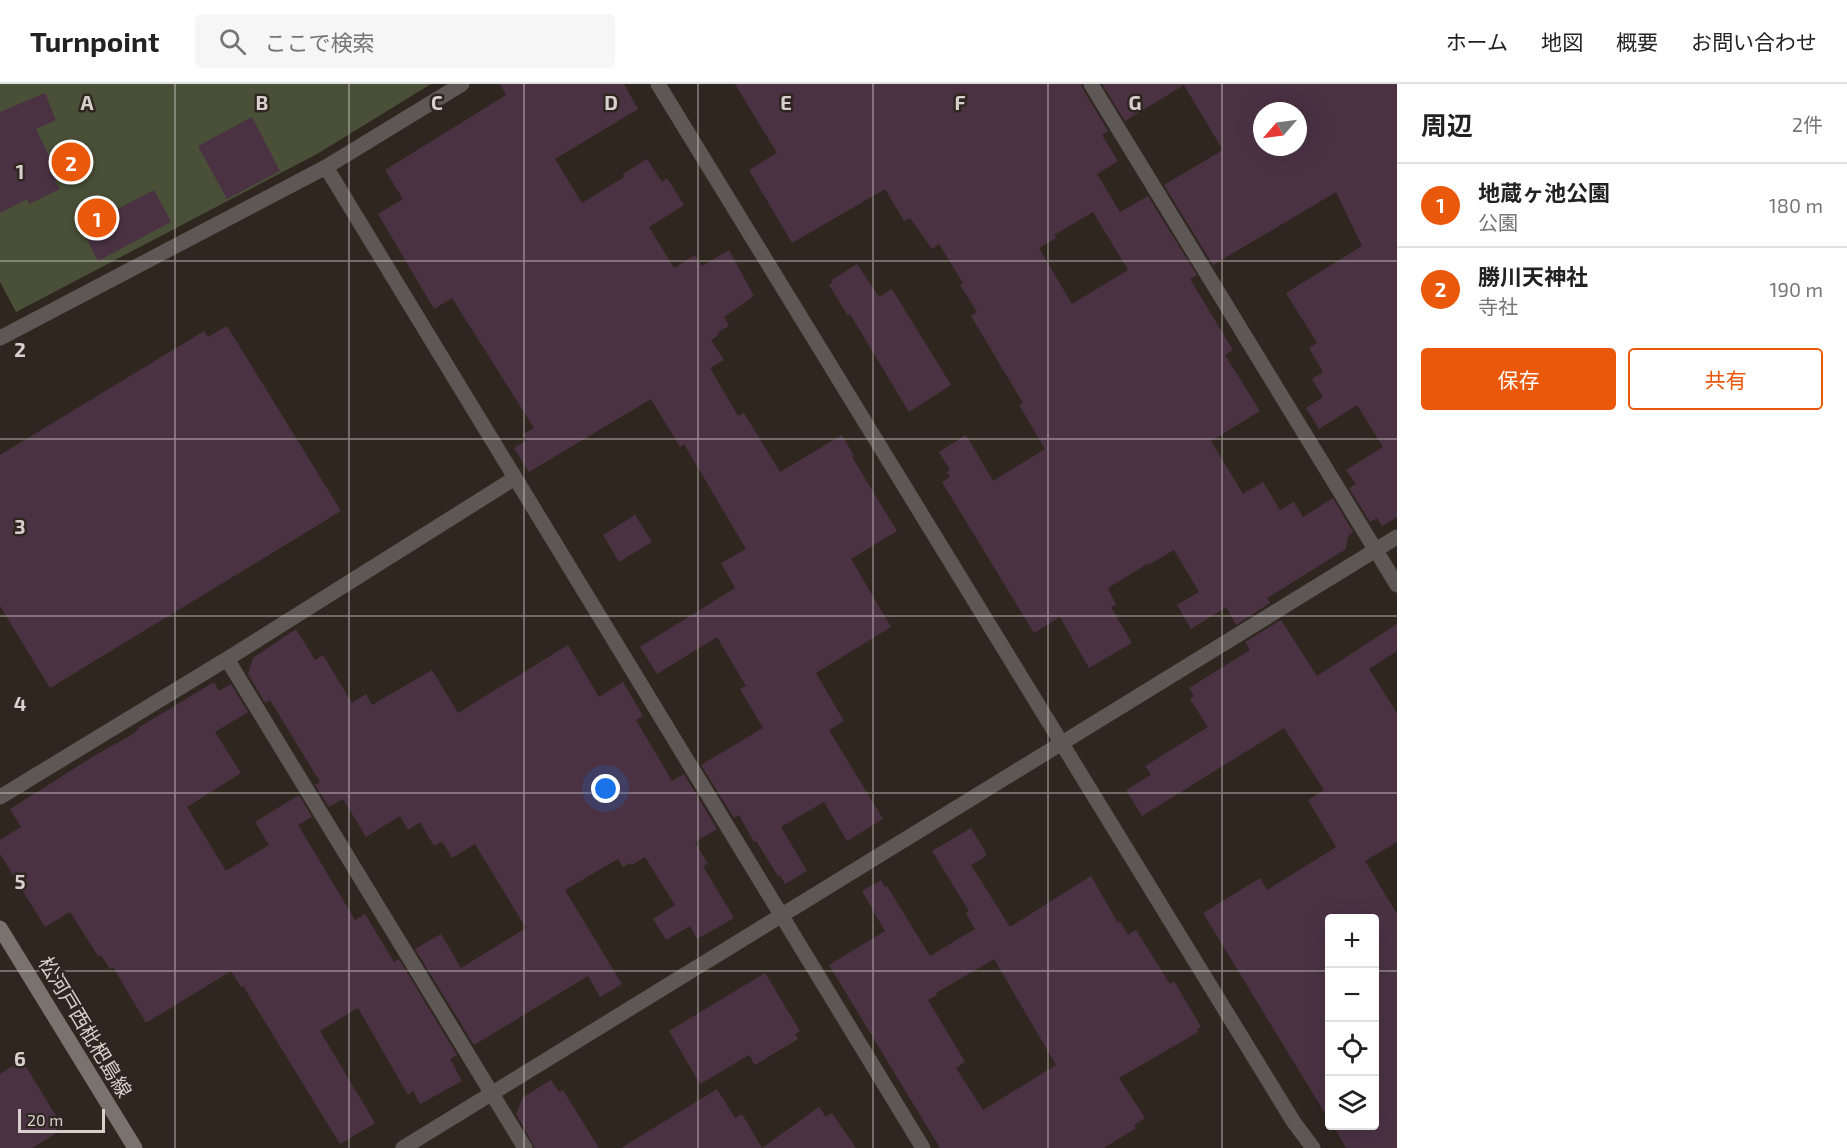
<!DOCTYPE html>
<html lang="ja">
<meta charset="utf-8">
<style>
:root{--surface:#fff;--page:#f6f6f6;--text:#222;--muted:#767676;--line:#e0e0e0;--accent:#ea580c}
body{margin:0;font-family:"Exo 2","Noto Sans JP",sans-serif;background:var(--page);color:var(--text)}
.controls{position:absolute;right:18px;bottom:18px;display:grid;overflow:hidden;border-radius:6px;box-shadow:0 6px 24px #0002}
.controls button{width:54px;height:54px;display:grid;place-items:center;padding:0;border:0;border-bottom:2px solid var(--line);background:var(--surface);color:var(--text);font:30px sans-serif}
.compass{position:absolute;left:1253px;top:18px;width:54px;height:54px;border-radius:50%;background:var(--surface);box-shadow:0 6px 24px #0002;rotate:242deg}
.scale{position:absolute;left:18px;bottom:15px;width:87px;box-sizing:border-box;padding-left:6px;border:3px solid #d7d0cc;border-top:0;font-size:16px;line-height:21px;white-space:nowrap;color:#d7d0cc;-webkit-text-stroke:4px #302620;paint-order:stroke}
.you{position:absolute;left:606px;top:705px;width:21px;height:21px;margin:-15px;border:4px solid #fff;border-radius:50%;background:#1a73e8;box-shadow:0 0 0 9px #1a73e833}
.badge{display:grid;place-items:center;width:39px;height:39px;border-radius:50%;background:var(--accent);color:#fff;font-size:20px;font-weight:700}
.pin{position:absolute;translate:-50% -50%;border:3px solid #fff;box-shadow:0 2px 6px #0006}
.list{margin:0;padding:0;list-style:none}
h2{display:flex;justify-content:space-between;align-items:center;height:78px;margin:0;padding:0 24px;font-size:26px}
h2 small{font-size:20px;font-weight:400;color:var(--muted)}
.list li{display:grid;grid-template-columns:39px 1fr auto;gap:18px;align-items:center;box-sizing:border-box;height:84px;padding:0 24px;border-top:2px solid var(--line)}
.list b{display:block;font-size:22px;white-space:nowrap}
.list p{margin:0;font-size:20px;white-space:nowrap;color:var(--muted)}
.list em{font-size:20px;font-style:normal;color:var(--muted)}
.actions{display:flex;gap:12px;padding:18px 24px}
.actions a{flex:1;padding:14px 0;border:2px solid var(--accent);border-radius:6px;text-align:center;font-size:21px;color:var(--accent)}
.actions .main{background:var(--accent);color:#fff}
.icon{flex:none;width:33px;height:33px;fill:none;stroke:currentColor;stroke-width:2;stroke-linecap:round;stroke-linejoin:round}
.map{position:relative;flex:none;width:1397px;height:1064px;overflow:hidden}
header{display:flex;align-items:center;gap:36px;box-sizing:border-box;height:84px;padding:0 30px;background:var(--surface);border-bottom:2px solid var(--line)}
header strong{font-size:28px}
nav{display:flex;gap:33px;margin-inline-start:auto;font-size:21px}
.search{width:420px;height:54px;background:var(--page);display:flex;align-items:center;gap:15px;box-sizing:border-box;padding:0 21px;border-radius:6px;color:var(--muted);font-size:22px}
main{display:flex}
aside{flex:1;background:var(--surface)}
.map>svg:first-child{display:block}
.green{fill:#4a5038}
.building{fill:#4a3243;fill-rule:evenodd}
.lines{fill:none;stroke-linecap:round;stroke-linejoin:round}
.minor{stroke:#5d5855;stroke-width:15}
.tertiary{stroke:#5d5855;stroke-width:15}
.secondary{stroke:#7a726e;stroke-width:15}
.grid{fill:none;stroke:#d7d0cc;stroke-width:1.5;stroke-opacity:0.55}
.labels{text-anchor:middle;stroke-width:5;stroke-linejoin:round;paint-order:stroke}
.street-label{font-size:20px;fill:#d7d0cc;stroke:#302620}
.grid-label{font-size:20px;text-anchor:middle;font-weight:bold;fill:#d7d0cc;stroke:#302620;stroke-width:5;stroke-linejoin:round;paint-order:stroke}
</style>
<header>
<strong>Turnpoint</strong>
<div class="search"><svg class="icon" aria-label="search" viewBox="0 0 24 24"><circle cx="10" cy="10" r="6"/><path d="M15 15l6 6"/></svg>ここで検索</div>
<nav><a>ホーム</a><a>地図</a><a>概要</a><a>お問い合わせ</a></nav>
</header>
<main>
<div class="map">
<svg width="1397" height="1064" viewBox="0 0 1397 1064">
<rect width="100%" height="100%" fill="#302620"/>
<path class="green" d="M0,0h431l-114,70 -301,158 -16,-30z"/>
<path class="building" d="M500,0h124l14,25 -83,50 27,44 42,-26 -1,-3 24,-15 15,23 5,-4 17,27 -35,22 25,41 21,-13 7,11 27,-16 25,46 -30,21 5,9 -12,7 2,2 -8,5 13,20 -14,8 28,48 6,-3 36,59 62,-37 12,21 -2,1 45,74 -46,28 40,68 -75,46 28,48 -15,9 54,89 -36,22 -23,-39 -43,25 26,44 -22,13 -5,-9 -2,1 -22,-35 -2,1 -15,-27 -5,3 -33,-53 62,-37 -23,-39 6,-3 -29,-49 -60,37 -17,-27 95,-59 -14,-25 25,-14 -62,-105 -4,3 -29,-48 -122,73 -15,-24 13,-8 -4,-6 11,-6 -82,-130 -18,11 -56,-95 25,-15 -18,-29 121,-75z
M735,0h346l2,5 25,42 -6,4 16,26 -21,13 23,38 28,-16 49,79 -7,4 43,71 -8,5 35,56 -49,30 32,53 20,-12 17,28 14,-8 9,15 30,-19 20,34 -5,4 -2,13 -79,49 3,5 -34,22 -10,-18 -35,22 -14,-24 22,-13 -25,-42 -26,15 -1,-1 -39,24 8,17 -5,2 21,36 -43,25 -29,-51 -26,16 -92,-151 8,-5 -3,-5 3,-2 -11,-18 27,-17 27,46 52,-32 -26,-44 4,-2 -52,-87 6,-4 -17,-27 3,-2 -24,-39 -7,5 -22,-31 -6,3 -19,-32 -93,54 -43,-73 28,-17zM1093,128l35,58 -56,34 -33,-56 17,-10 -2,-3z
M1102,0h295v433l-15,9 -5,-8 -7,4 -21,-34 7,-4 -10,-14 37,-23 -26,-42 -38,24 -13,-21 17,-11 -11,-18 11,-7 -14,-24 8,-5 -31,-50 76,-47 -26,-54 -123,73 -49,-80 59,-35 -39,-65 -59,36zM1262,27h36v36h-36z
M45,9l11,27 -20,9 24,49 -5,3 5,8 -31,15 -2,-5 -27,14v-101z
M252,33l28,54 -53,28 -29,-53z
M154,106l17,32 -73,39 -17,-33z
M857,180l22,33 13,-8 59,96 -42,27 -59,-98 -2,2 -19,-31 4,-3 -1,-2z
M227,242l114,185 -291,177 -50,-82v-151l204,-124 4,6z
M635,431l17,27 -33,20 -16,-27z
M1281,536l36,56 80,-52v27l-28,18 28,44v129l-32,19 32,53v234h-51l-13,-23h41v-207h-45v202l-126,-207 57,-35 7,12 69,-43 -28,-47 16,-10 -40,-62 -142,88 -16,-26 25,-15 -6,-9 63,-39 -18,-28 4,-3 -5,-8 61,-38 -5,-8z
M296,545l19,31 8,-5 29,48 14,-9 6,11 60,-35 26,43 110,-68 31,52 24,-15 20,34 -7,4 36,61 12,-7 33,55 -22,13 13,22 -5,2 31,52 -37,21 -7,-13 -24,14 -13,-21 22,-14 -30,-48 -13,8 -2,-2 -7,4 -5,-8 -53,31 57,94 -22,13 -12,-21 -114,69 -59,-96 26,-15 20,34 65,-40 -51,-84 -23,14 -10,-17 -8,5 -14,-24 -12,8 -8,-14 -34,21 -23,-38 -14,8 -14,-22 5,-3 -50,-82 -5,3 -17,-29 5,-16z
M214,598l5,9 12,-7 17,28 -33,20 26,41 -54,34 39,64 43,-26 -14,-23 44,-27 13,22 -14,8 57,95 10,-6 29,48 5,-3 58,96 -7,4 12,22 -42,23 -7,-13 -5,4 -50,-87 -38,23 55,92 -35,21 -97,-158 -2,1 -10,-16 -85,52 -33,-56 -3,2 -9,-14 -3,1 -28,-44 -25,15 -45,-73v-14l21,-13 -11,-18 84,-53 39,-22 6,-5 -1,-1z
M971,744l15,25 -1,1 1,2 -15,9 39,62 81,-51 27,47 2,-2 8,14 8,-5 34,54 4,-3 27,46 -4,2 1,3 -79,46 26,40 -11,7 2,3 -32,20h-164l-111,-183 56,-34 -23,-40 19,-11 4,7 2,-1 43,70 45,-27 -9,-16 3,-2 -37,-60zM994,875l62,106 -73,45 -27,-42 9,-6 -37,-62 9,-5 -1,-2z
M765,889l35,58 -5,3 3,5 -43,26 -6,-10 -49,29 -31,-53z
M22,976l40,66 -9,5 2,3 -23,14h-32v-74z
M551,996l8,12 4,-2 36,58h-64l-19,-34 7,-17z
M717,1005l18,29 7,-4 20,34 57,-41 7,10 6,-4 24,35h-235z"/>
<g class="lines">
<path class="minor" d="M1091,0l306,501
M326,83l597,981
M0,254l326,-171 136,-83
M227,575l298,489
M0,713l227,-138 288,-181
M403,1064l994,-611"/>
<path class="tertiary" d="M658,0l635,1037 20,27"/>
<path class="secondary" d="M0,844l135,220"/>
</g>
<path class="grid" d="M175,0v1064M349,0v1064M524,0v1064M698,0v1064M873,0v1064M1048,0v1064M1222,0v1064M0,177h1397M0,355h1397M0,532h1397M0,709h1397M0,887h1330M1374,887h23"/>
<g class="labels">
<g class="street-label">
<text transform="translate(85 943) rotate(59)" y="7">松河戸西枇杷島線</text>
</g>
</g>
<g class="grid-label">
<text x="87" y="26">A</text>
<text x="262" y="26">B</text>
<text x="437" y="26">C</text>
<text x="611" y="26">D</text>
<text x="786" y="26">E</text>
<text x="960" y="26">F</text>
<text x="1135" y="26">G</text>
<text x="20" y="95">1</text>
<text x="20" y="273">2</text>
<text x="20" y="450">3</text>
<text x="20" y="627">4</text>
<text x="20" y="805">5</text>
<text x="20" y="982">6</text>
</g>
</svg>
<div class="controls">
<button>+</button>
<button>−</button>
<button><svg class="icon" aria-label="locate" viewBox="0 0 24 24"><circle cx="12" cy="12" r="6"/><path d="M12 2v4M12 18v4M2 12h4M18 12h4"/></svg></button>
<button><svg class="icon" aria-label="layers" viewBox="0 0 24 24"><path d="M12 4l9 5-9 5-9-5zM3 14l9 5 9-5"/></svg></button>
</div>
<svg class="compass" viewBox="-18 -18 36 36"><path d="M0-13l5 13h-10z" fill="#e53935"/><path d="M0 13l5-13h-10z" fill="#767676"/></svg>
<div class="scale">20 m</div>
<div class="you"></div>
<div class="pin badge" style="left:97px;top:134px">1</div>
<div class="pin badge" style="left:71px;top:78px">2</div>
</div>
<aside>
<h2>周辺<small>2件</small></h2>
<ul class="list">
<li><span class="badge">1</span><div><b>地蔵ヶ池公園</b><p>公園</p></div><em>180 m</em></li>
<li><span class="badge">2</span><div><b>勝川天神社</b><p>寺社</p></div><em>190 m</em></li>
</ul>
<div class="actions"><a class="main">保存</a><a>共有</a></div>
</aside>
</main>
